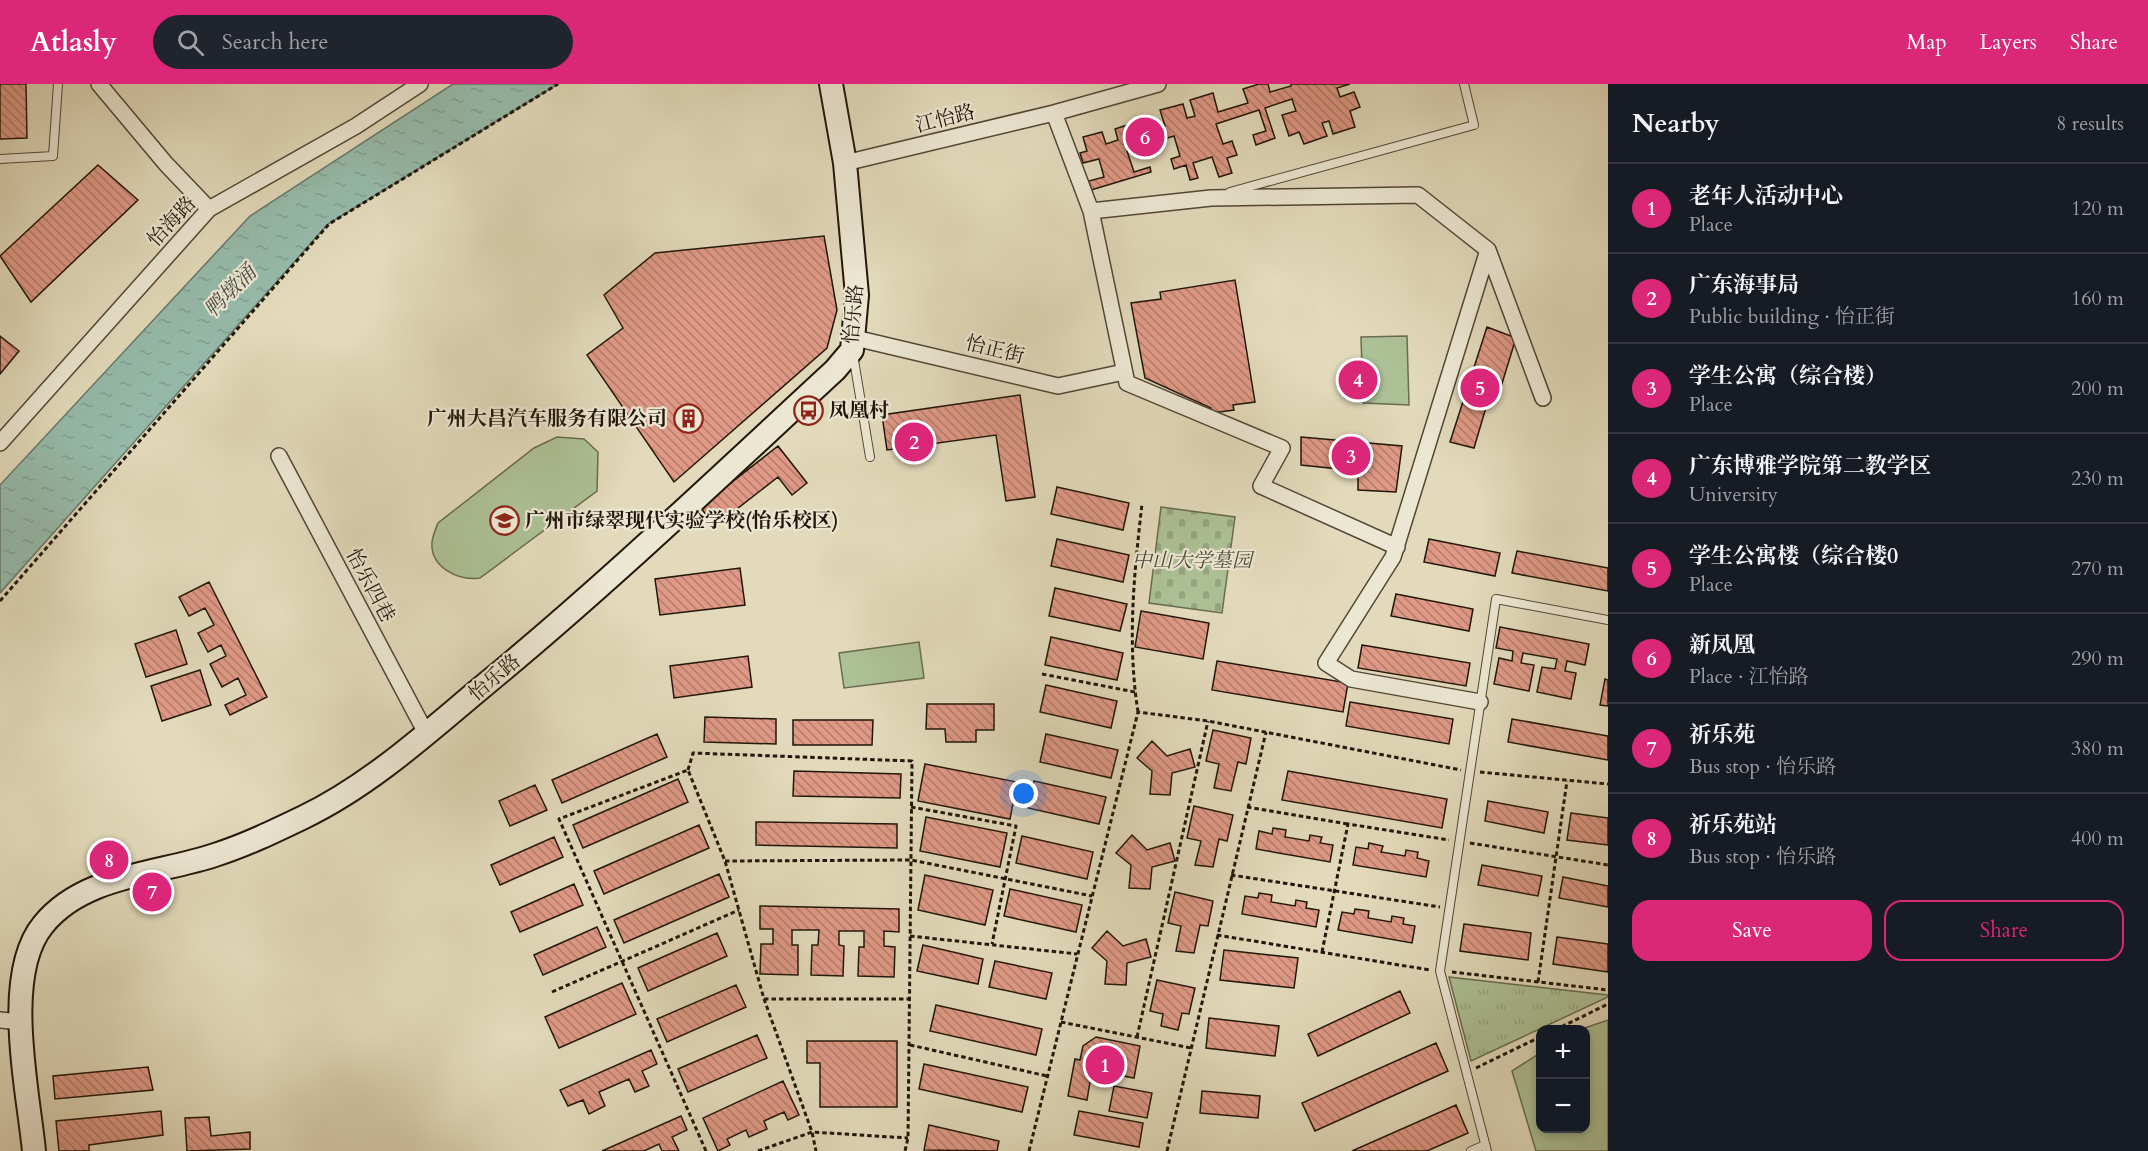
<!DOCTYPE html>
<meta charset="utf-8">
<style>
:root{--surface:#171b24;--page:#20242c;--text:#f1f3f6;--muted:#9ea1a6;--line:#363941;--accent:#db2777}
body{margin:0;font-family:Cardo,"Noto Serif SC",serif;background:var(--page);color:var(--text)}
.controls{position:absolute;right:18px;bottom:18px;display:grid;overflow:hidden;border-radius:12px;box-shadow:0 3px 9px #0003}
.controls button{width:54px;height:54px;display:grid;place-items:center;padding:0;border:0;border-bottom:2px solid var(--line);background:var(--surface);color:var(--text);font:30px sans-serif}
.you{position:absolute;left:1024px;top:710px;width:21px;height:21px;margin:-15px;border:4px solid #fff;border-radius:50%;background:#1a73e8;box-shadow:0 0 0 9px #1a73e833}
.badge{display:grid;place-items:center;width:39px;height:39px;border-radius:50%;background:var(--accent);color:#fff;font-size:20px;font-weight:700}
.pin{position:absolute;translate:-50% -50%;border:3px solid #fff;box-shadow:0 2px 6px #0006}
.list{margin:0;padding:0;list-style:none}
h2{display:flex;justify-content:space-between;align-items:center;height:78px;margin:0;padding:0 24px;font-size:26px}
h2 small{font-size:20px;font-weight:400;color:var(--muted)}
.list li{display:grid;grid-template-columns:39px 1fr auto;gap:18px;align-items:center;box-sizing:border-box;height:90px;padding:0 24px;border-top:2px solid var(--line)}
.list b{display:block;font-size:22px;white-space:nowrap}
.list p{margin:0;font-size:20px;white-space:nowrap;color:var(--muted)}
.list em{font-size:20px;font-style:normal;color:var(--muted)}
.actions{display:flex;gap:12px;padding:18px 24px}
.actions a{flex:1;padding:14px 0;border:2px solid var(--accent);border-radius:18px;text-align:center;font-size:21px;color:var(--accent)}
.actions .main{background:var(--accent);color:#fff}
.icon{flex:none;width:33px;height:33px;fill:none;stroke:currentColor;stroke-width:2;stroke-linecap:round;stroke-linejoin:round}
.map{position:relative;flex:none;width:1608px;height:1067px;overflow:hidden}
header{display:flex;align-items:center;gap:36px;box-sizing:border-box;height:84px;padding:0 30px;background:var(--accent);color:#fff}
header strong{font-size:28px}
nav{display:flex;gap:33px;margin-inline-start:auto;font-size:21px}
.search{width:420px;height:54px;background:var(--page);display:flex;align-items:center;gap:15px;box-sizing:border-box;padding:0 21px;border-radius:33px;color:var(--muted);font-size:22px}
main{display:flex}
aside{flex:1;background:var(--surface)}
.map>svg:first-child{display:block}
.cemetery{fill:url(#cemetery-stones);stroke:#686c50;stroke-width:1.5}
.park{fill:url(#park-tufts);stroke:#686c50;stroke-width:1.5}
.pitch{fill:#adc196;stroke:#686c50;stroke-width:1.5}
.water{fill:url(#water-ripples);stroke:#68796b;stroke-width:1.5}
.building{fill:url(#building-back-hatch);stroke:#22160a;stroke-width:1.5}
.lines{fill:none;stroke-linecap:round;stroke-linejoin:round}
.lane-casing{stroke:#524736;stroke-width:10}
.street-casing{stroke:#524736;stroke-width:18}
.secondary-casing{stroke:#22160a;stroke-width:26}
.path{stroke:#22160a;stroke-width:3;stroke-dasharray:4.5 3;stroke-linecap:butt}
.lane{stroke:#ece7d3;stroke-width:8}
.street{stroke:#ece7d3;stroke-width:15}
.secondary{stroke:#ece7d3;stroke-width:22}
.labels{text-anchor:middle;stroke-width:4.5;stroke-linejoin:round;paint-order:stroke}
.street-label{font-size:20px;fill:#22160a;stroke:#ece7d3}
.poi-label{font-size:20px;font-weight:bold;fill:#22160a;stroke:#ece7d3;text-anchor:start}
.park-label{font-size:20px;font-style:italic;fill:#4c4934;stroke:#ece7d3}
.water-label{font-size:21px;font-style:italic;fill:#4b5042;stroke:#ece7d3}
</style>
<header>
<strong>Atlasly</strong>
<div class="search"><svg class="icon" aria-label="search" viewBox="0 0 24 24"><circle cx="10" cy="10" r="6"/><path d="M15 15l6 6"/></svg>Search here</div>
<nav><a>Map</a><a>Layers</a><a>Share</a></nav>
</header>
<main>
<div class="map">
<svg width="1608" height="1067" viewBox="0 0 1608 1067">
<defs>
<pattern id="cemetery-stones" width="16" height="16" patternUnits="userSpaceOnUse" patternTransform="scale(1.5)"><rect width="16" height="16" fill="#adc196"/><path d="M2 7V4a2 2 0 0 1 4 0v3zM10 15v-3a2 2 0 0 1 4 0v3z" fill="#95a580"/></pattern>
<pattern id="park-tufts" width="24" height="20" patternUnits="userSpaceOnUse" patternTransform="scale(1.5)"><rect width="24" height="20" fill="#adc196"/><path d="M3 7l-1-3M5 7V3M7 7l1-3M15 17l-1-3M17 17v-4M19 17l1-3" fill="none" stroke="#95a580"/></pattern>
<pattern id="water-ripples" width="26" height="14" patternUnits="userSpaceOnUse" patternTransform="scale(1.5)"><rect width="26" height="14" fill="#96bbab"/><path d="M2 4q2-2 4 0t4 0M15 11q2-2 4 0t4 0" fill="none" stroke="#81a092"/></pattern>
<pattern id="building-back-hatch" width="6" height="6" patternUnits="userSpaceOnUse" patternTransform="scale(1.5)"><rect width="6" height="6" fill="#df9986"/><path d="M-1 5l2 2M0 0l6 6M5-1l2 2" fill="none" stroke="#b47c6c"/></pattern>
</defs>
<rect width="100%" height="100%" fill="#e2dabb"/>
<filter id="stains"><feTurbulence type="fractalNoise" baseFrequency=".00333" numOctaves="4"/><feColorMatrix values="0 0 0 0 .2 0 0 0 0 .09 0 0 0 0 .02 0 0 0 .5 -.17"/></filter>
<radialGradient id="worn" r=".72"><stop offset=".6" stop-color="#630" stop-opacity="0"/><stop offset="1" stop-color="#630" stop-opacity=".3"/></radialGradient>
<path class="cemetery" d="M1161,423l74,10 -13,96 -73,-10z"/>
<path class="park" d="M1449,893l159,18v2l-137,64z"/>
<path class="pitch" d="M1407,252l2,69 -46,-2 -2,-66z
M557,353l27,2 14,13 -1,39 -117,87c-21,3 -50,-10 -48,-36 1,-7 4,-14 6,-19l96,-75z
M919,558l5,36 -80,10 -5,-35z
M1608,936v131h-72l-24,-80 28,-18v75h46v-98l-4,-1z"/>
<path class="water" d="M453,0h105l-230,140 -328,369v-108l250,-269z"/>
<path class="building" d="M0,0h26l1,54 -27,1z
M1259,0h9l2,8 21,-6v-2h59l-13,4 3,9 14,-5 6,15 -10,4 5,16 -22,7 -4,-13 -7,2 5,13 -23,8 -5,-12 -10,4 -7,-21 14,-4 -4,-12 -27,9 10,30 -19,7 -3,-10 13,-4 -7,-21 -43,14 7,20 9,-3 5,14 -10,3 5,15 -13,4 -7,-20 -19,6 5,15 -8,2 -4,-15 -12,4 -3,-10 9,-3 -6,-20 -47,15 7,21 16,-5 1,5 -60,18 -2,-9 15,-4 -5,-18 -16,4 -3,-10 7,-2 -4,-14 19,-5 4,12 12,-4 -3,-11 18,-6 3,11 29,-8 -5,-16 23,-6 4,14 8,-2 -5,-16 23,-7 5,19 30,-9 -5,-14z
M98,81l40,35 -107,102 -31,-46z
M824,152l13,74 -10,38 -153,134 -87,-127 36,-27 -19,-33 51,-42z
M1235,196l20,122 -22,3 1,5 -22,3 -1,-5 -66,-30 -14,-75 30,-4 -1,-7z
M1487,243l29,11 -16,52 -8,-3 -18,61 -24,-6z
M0,252l19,15 -19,23z
M1020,311l15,102 -29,4 -10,-66 -109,15 -5,-35z
M1301,353l101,9 -6,46 -38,-2v-19l-57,-6z
M778,362l29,37 -15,12 -14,-18 -63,49 -15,-19z
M1057,403l72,16 -6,27 -72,-16z
M1057,455l72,16 -6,27 -72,-16z
M1429,455l71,14 -5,23 -71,-14z
M1517,467l91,17v23l-96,-18z
M740,484l5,37 -85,10 -5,-36z
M209,498l58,115 -37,18 -5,-10 21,-10 -8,-17 -16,9 -12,-23 16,-8 -5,-11 -13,7 -10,-19 16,-8 -9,-17 -16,8 -10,-19z
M1055,504l72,16 -7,27 -71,-15z
M1396,510l77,15 -4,22 -78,-15z
M1141,527l68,12 -6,36 -68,-12z
M1500,543l89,17 -4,21 -18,-4 -2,10 11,2 -5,26 -34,-7 5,-25 13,2 2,-10 -34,-6 -2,10 13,2 -5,26 -35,-7 5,-26 13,3 1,-10 -17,-3z
M176,546l11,34 -41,13 -11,-33z
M1051,553l72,16 -6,27 -72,-15z
M1362,561l108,18 -4,23 -108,-18z
M748,572l4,31 -78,11 -4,-32z
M1217,577l131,22 -5,29 -131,-22z
M200,586l11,35 -49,16 -11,-35z
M1605,595l3,1v26l-8,-1z
M1046,601l71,16 -6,27 -71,-16z
M1350,618l103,17 -4,25 -103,-18z
M927,620h67v26h-18v12h-30l-1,-13h-19z
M705,633l71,2v25l-72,-2z
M1512,635l96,17v24l-100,-18z
M793,636h80l-1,25h-79z
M1213,646l38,8 -5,26 -8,-2 -7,29 -17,-3 5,-24 -13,-3z
M657,650l10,23 -105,46 -10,-23z
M1046,650l72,16 -7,28 -71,-16z
M1152,657l15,15 23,-7 5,18 -23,6 -2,22 -20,-1 2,-23 -15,-13z
M925,680l92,18 -7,37 -92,-18z
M794,687l107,3 -1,24 -107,-2z
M1288,687l159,28 -5,29 -160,-28z
M678,695l10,23 -105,46 -10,-23z
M1034,697l72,16 -7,27 -71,-16z
M535,701l12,25 -37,16 -11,-25z
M1488,717l60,11 -4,21 -59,-12z
M1194,722l39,9 -6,26 -8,-2 -6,28 -18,-2 6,-24 -14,-3z
M1571,729l37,5v27l-41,-5z
M926,733l81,16 -7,34 -80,-16z
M756,738l141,2v24l-141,-3z
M699,741l10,23 -105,46 -10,-23z
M1273,744l13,2 -1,7 24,4 1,-6 12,2 -2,6 13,2 -3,17 -74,-13 3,-18 13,3z
M1132,751l15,15 23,-7 5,18 -23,6 -2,22 -21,-1 2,-23 -15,-12z
M1022,752l71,16 -6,27 -71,-16z
M554,753l9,20 -63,28 -9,-20z
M1369,759l14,3 -2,6 24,4 1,-6 12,2 -1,6 12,3 -3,16 -73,-12 3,-18 12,2z
M1482,781l60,11 -4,20 -60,-11z
M719,790l10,23 -105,46 -10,-23z
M925,791l68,15 -8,35 -67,-15z
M1563,793l45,9v21l-49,-9z
M574,800l9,21 -63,27 -9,-20z
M1010,805l72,16 -6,27 -72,-16z
M1175,808l38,9 -5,25 -8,-1 -6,28 -18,-2 5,-25 -13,-3z
M1259,809l13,2 -1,7 24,4 1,-6 11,2 -1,6 13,2 -3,17 -74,-13 3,-18 13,2z
M760,822l139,3v23l-15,-1v15l11,1 -1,30 -36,-1 1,-29h5v-16h-25v14l5,1 -1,30 -32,-1 1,-30h6l1,-15h-27v15h6v30l-38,-1 1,-30h12v-15h-13z
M1355,825l14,2 -1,7 23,4 1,-6 12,2 -1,6 12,2 -3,17 -74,-13 4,-18 12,2z
M1464,840l67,9 -3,27 -68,-9z
M597,843l9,20 -63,28 -9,-20z
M1107,847l16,15 23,-7 5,18 -24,6 -1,22 -21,-1 2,-23 -15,-13z
M717,849l10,23 -79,35 -10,-23z
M1557,853l51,7v28l-55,-8z
M923,861l60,14 -5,25 -61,-13z
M1224,866l74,8 -4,30 -74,-8z
M995,877l57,12 -6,26 -57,-12z
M1157,896l38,8 -6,26 -7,-1 -4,17 -17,-4 2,-12 -13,-3z
M622,899l14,31 -77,34 -14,-31z
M736,901l10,22 -79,35 -10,-23z
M1400,907l10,22 -92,43 -10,-22z
M936,921l106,24 -6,26 -106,-24z
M1209,934l70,8 -4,30 -69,-8z
M757,951l10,23 -79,34 -10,-23z
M1096,953l44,9 -6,32 -42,-8 -5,30 -19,-4 7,-37 5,1 3,-14z
M807,957h90v66h-77v-44h-13z
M1436,959l12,28 -133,60 -13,-28z
M651,966l6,14 -15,7 7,15 -14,6 -6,-13 -30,13 6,14 -16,8 -6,-14 -15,6 -8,-16z
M924,980l104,23 -6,25 -103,-23z
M148,983l5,23 -98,9 -2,-23z
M783,997l16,34 -11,5 -4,-8 -20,9 3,8 -18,8 -3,-7 -19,9 3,6 -12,6 -15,-33z
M1114,1002l38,7 -5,25 -38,-7z
M1202,1007l58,5 -2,22 -58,-5z
M1456,1021l12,28 -41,18h-75z
M161,1027l2,24 -74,10v6h-30l-3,-30z
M1079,1027l64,12 -4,24 -65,-12z
M681,1032l6,14 -15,7 7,14h-17l-3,-7 -15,7h-42z
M209,1033l2,19 39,-4v17l-63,2 -2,-33z
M929,1041l70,16 -2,10 -73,-1z"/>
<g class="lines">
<defs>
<path id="lane" d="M0,75l53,-3 5,-72
M1230,108l244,-67 -10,-41
M853,270l17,103
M1471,1067l14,-6
M1487,1067l-47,-180 56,-372 112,21"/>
<path id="street" d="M99,0l67,80 43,45
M1054,29l37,98 120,-13 207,-3 70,55 55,148
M845,79l209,-50 104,-29
M1091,127l36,172 155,65 -21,38 136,61
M855,254l203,48 66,-14
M0,359l209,-234 147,-83 64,-42
M279,372l147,277
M1480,618l-129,-23 -25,-16 67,-106 95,-307
M0,936l21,2"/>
<path id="secondary" d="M34,1067c-6,-61 -32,-176 9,-226 40,-50 115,-51 172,-70 31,-10 60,-24 89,-38 66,-32 122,-83 177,-129 123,-101 237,-210 354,-318l17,-20 5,-55 -12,-132 -14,-79"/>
</defs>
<use href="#lane" class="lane-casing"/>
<use href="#street" class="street-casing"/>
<use href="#secondary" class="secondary-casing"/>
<path class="path" d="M0,517l329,-377 229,-140
M1042,590l93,18
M1138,628c-11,-70 -4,-138 4,-208
M688,686l5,-17 219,8 -4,377 -3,13
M1480,688l128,12
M911,723l105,19 -24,118
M1247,723l101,17
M1470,759l138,22
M725,777l186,-1 181,36
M1231,791l209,32
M1217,851l213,35
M910,852l167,18
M1322,868l26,-128 101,16
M1452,888l156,18
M1538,898l29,-201
M552,908l187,-82
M764,915h145
M1061,938l130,26
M1555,946l53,-26
M1137,953l71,-316
M910,961l137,31
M1476,984l64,-31
M706,1067l-147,-332 129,-49 37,91 39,138 48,133 4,19
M758,1067l54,-19 96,6
M1029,1067l109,-439 70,9 253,49
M1167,1067l99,-419"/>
<use href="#lane" class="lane"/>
<use href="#street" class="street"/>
<use href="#secondary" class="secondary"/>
</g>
<defs>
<symbol id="bus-ring" viewBox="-11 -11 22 22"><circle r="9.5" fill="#ece7d3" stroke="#8f2418" stroke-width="1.5"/><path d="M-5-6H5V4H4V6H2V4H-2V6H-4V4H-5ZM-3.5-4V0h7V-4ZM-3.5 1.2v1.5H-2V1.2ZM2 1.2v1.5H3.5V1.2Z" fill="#8f2418"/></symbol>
<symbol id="building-ring" viewBox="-11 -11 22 22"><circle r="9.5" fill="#ece7d3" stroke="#8f2418" stroke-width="1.5"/><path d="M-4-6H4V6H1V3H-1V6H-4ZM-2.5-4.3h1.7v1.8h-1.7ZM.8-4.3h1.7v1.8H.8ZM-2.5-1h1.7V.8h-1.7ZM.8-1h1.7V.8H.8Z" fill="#8f2418"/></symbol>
<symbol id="school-ring" viewBox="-11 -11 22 22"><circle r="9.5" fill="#ece7d3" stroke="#8f2418" stroke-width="1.5"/><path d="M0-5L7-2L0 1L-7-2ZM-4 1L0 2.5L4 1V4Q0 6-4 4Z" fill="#8f2418"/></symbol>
</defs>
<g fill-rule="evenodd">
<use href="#bus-ring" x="792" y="310" width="33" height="33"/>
<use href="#building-ring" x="672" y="318" width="33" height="33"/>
<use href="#school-ring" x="488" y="420" width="33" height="33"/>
</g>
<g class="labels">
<g class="street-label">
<text transform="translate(945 34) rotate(-14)" y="7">江怡路</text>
<text transform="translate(171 137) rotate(-47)" y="7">怡海路</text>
<text transform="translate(853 230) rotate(-85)" y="7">怡乐路</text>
<text transform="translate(995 265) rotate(14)" y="7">怡正街</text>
<text transform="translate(371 501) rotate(62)" y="7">怡乐四巷</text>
<text transform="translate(494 593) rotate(-40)" y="7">怡乐路</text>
</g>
<g class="poi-label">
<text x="829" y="333">凤凰村</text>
<text x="667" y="341" text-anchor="end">广州大昌汽车服务有限公司</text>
<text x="525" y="443">广州市绿翠现代实验学校(怡乐校区)</text>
</g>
<g class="park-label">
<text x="1192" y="483">中山大学墓园</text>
</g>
<g class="water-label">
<text transform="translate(230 207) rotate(-45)" y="7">鸭墩涌</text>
</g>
</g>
<rect width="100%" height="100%" filter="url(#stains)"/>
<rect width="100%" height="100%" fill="url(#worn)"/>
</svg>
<div class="controls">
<button>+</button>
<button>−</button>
</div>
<div class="you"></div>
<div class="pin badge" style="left:1105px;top:981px">1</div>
<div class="pin badge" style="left:914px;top:358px">2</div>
<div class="pin badge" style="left:1351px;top:372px">3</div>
<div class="pin badge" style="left:1358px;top:296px">4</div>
<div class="pin badge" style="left:1480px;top:304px">5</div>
<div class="pin badge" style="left:1145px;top:53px">6</div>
<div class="pin badge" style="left:152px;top:808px">7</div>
<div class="pin badge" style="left:109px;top:776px">8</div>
</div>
<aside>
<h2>Nearby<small>8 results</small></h2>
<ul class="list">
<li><span class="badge">1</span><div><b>老年人活动中心</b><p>Place</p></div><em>120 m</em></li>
<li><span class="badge">2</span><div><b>广东海事局</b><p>Public building · 怡正街</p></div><em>160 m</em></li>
<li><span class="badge">3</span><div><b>学生公寓（综合楼）</b><p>Place</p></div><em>200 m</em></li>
<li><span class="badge">4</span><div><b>广东博雅学院第二教学区</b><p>University</p></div><em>230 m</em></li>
<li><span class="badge">5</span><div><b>学生公寓楼（综合楼0</b><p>Place</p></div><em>270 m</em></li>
<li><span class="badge">6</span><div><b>新凤凰</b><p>Place · 江怡路</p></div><em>290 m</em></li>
<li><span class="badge">7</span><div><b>祈乐苑</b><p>Bus stop · 怡乐路</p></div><em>380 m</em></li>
<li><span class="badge">8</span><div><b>祈乐苑站</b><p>Bus stop · 怡乐路</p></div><em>400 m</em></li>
</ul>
<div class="actions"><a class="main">Save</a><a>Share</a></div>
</aside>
</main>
